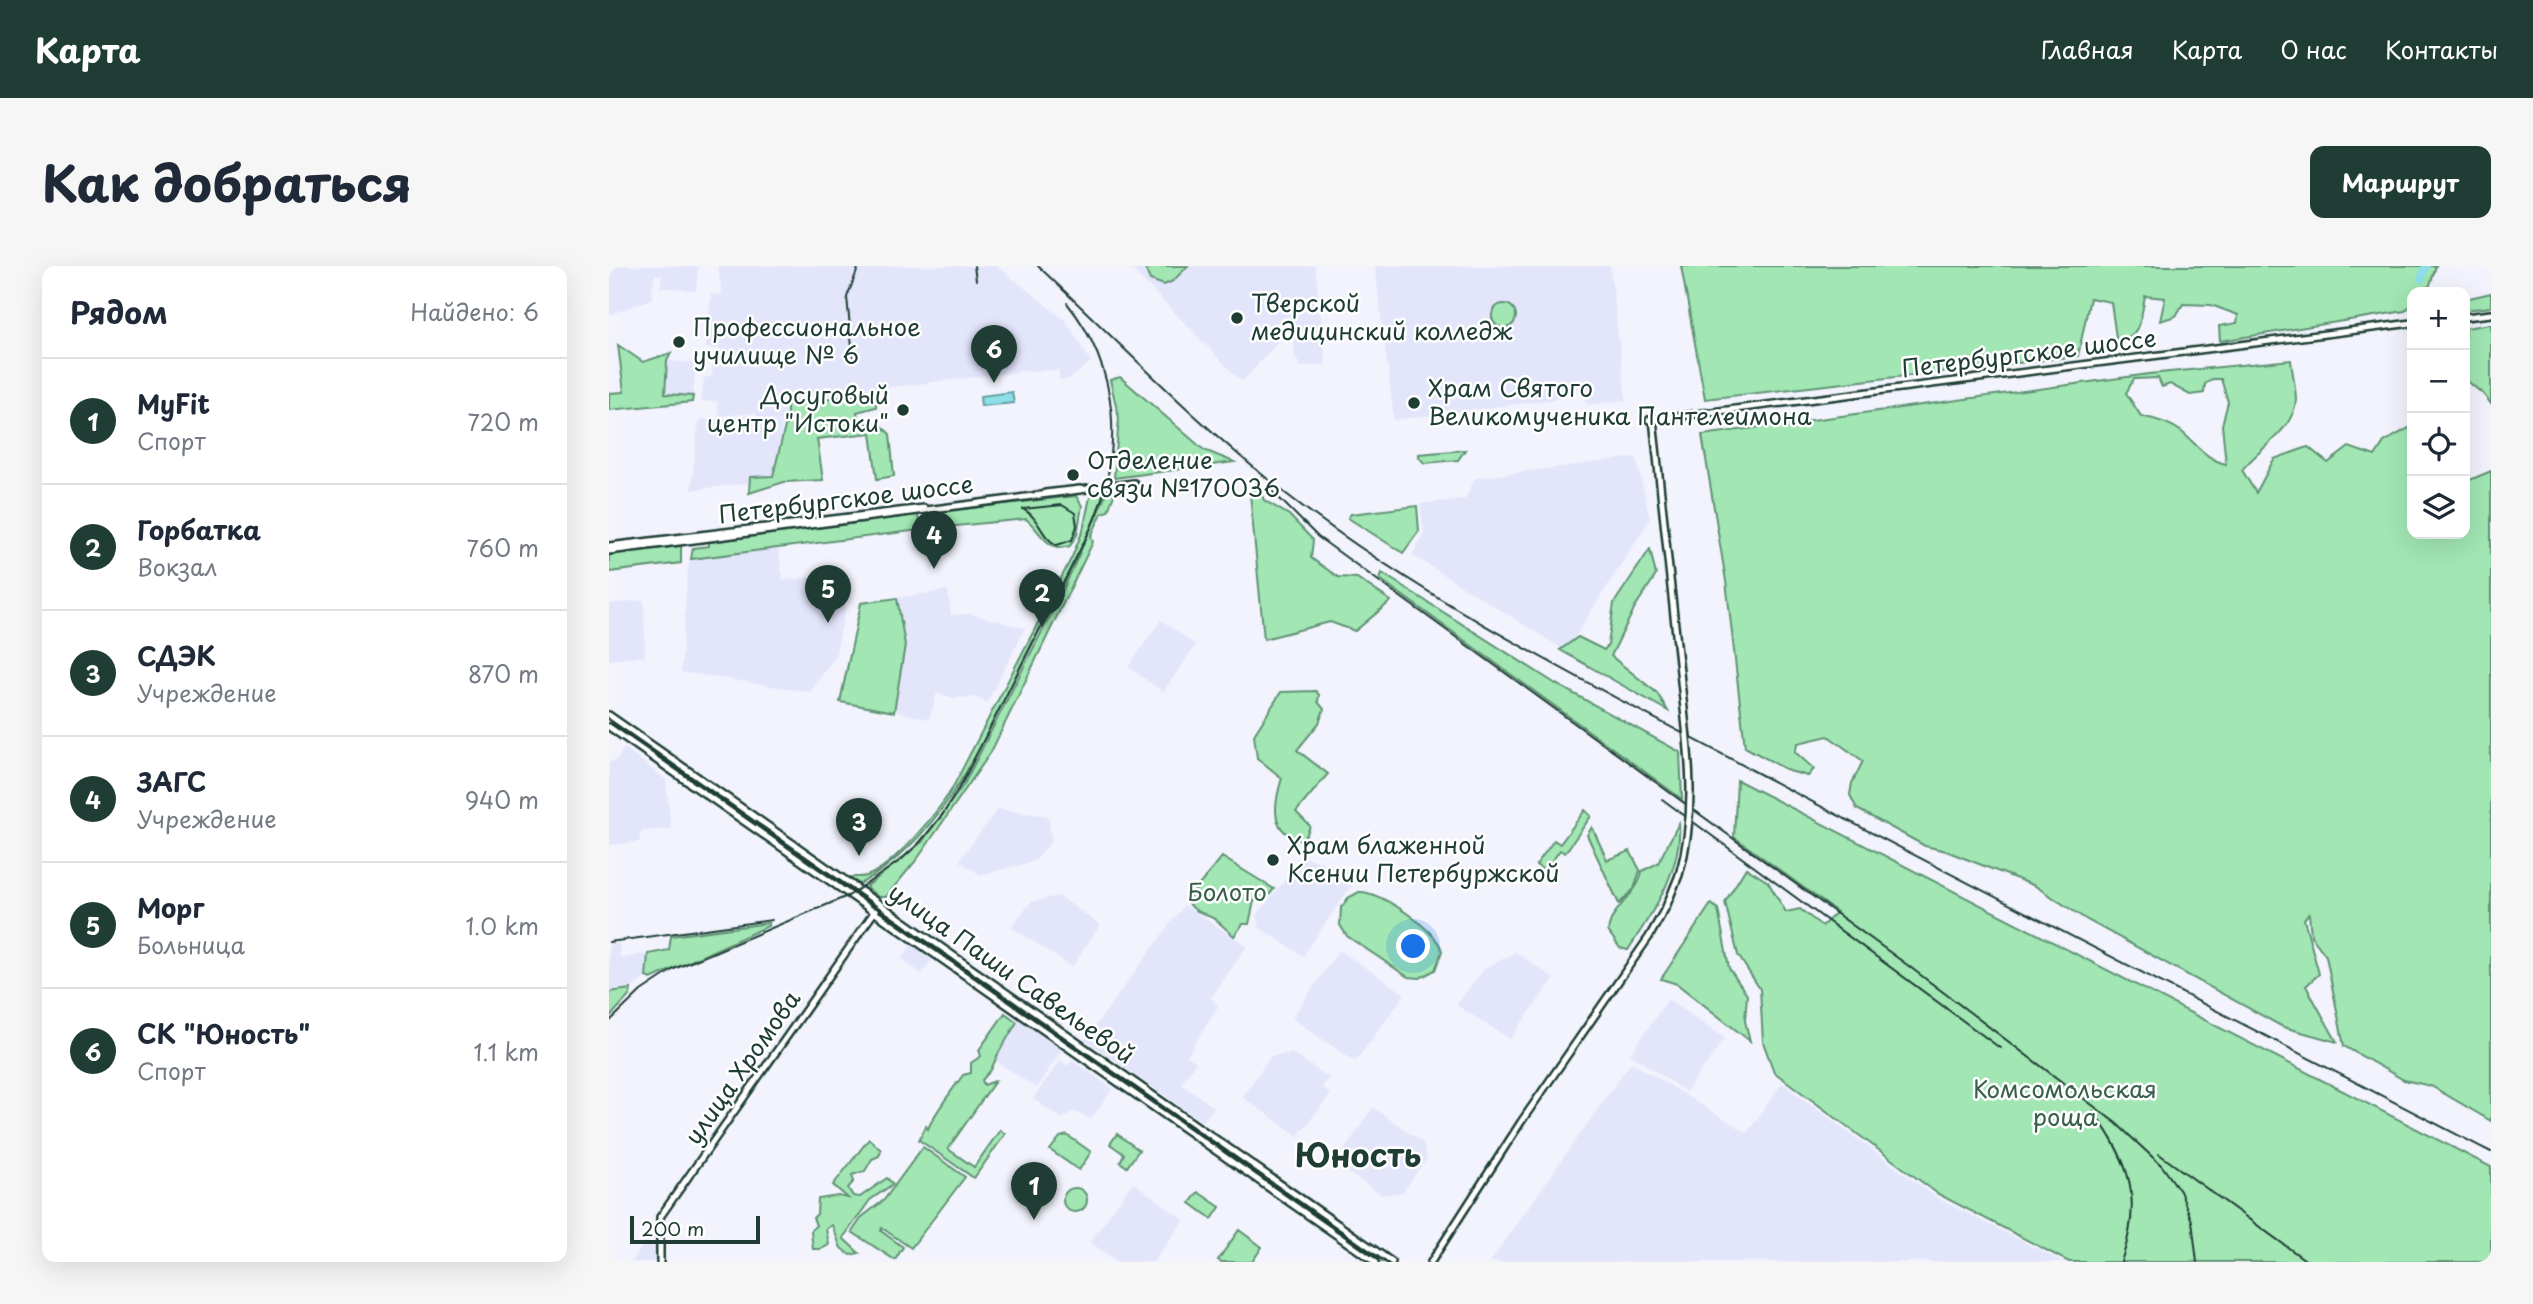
<!DOCTYPE html>
<html lang="ru">
<meta charset="utf-8">
<style>
:root{--surface:#fff;--page:#f6f6f7;--text:#1f2937;--muted:#747a83;--line:#e0e1e3;--accent:#1f3d34}
body{margin:0;font-family:"Playpen Sans",sans-serif;background:var(--page);color:var(--text)}
.controls{position:absolute;right:21px;top:21px;display:grid;overflow:hidden;border-radius:14px;box-shadow:0 7px 28px #0002}
.controls button{width:63px;height:63px;display:grid;place-items:center;padding:0;border:0;border-bottom:2px solid var(--line);background:var(--surface);color:var(--text);font:35px sans-serif}
.scale{position:absolute;left:21px;bottom:18px;width:130px;box-sizing:border-box;padding-left:7px;border:4px solid #1f3d34;border-top:0;font-size:19px;line-height:24px;white-space:nowrap;color:#1f3d34;-webkit-text-stroke:5px #fff;paint-order:stroke}
.you{position:absolute;left:805px;top:681px;width:24px;height:24px;margin:-18px;border:5px solid #fff;border-radius:50%;background:#1a73e8;box-shadow:0 0 0 10px #1a73e833}
.badge{display:grid;place-items:center;width:46px;height:46px;border-radius:50%;background:var(--accent);color:#fff;font-size:23px;font-weight:700}
.pin{position:absolute;translate:-50% -58px;filter:drop-shadow(0 2px 4px #0008)}
.pin::after{content:'';position:absolute;top:37px;width:24px;height:21px;background:inherit;clip-path:polygon(0 0,100% 0,50% 100%)}
.list{margin:0;padding:0;list-style:none}
h2{display:flex;justify-content:space-between;align-items:center;height:91px;margin:0;padding:0 28px;font-size:30px}
h2 small{font-size:23px;font-weight:400;color:var(--muted)}
.list li{display:grid;grid-template-columns:46px 1fr auto;gap:21px;align-items:center;box-sizing:border-box;height:126px;padding:0 28px;border-top:2px solid var(--line)}
.list b{display:block;font-size:26px;white-space:nowrap}
.list p{margin:0;font-size:23px;white-space:nowrap;color:var(--muted)}
.list em{font-size:23px;font-style:normal;color:var(--muted)}
.icon{flex:none;width:38px;height:38px;fill:none;stroke:currentColor;stroke-width:2;stroke-linecap:round;stroke-linejoin:round}
.map{position:relative;flex:none;width:1882px;height:996px;overflow:hidden;border-radius:14px}
header{display:flex;align-items:center;gap:42px;box-sizing:border-box;height:98px;padding:0 35px;background:var(--accent);color:#fff}
header strong{font-size:33px}
nav{display:flex;gap:38px;margin-inline-start:auto;font-size:24px}
.intro{display:flex;align-items:center;justify-content:space-between;box-sizing:border-box;height:168px;padding:0 42px}
h1{margin:0;font-size:49px}
.button{padding:18px 32px;border-radius:14px;background:var(--accent);color:#fff;font-size:24px;font-weight:700}
main{display:flex;gap:42px;padding:0 42px}
aside{flex:1;background:var(--surface);border-radius:14px;box-shadow:0 7px 28px #0002}
.map>svg:first-child{display:block}
.built{fill:#e3e5fb}
.green{fill:#a1e6b3;stroke:#609274;stroke-width:2;fill-rule:evenodd}
.water{fill:#8ddee8;stroke:#619ea0;stroke-width:2}
.lines{fill:none;stroke-linecap:round;stroke-linejoin:round}
.river{stroke:#8ddee8;stroke-width:8}
.secondary-casing{stroke:#1f3d34;stroke-width:10}
.primary-casing{stroke:#1f3d34;stroke-width:10}
.secondary{stroke:#fff;stroke-width:5}
.primary{stroke:#fff;stroke-width:5}
.tram{stroke:#1f3d34;stroke-width:2}
.rail{stroke:#1f3d34;stroke-width:2}
.secondary-bridge-casing{stroke:#1f3d34;stroke-width:10;stroke-linecap:butt}
.secondary-bridge{stroke:#fff;stroke-width:5}
.poi-dot{fill:#1f3d34;stroke:#fff;stroke-width:2.5}
.labels{text-anchor:middle;stroke-width:5;stroke-linejoin:round;paint-order:stroke}
.poi-label{font-size:24px;fill:#1f3d34;stroke:#fff;text-anchor:start}
.street-label{font-size:24px;fill:#1f3d34;stroke:#fff}
.park-label{font-size:24px;fill:#395f4d;stroke:#fff}
.district-label{font-size:32px;font-weight:bold;fill:#1f3d34;stroke:#fff}
</style>
<header>
<strong>Карта</strong>
<nav><a>Главная</a><a>Карта</a><a>О нас</a><a>Контакты</a></nav>
</header>
<div class="intro"><h1>Как добраться</h1><a class="button">Маршрут</a></div>
<main>
<aside>
<h2>Рядом<small>Найдено: 6</small></h2>
<ul class="list">
<li><span class="badge">1</span><div><b>MyFit</b><p>Спорт</p></div><em>720 m</em></li>
<li><span class="badge">2</span><div><b>Горбатка</b><p>Вокзал</p></div><em>760 m</em></li>
<li><span class="badge">3</span><div><b>СДЭК</b><p>Учреждение</p></div><em>870 m</em></li>
<li><span class="badge">4</span><div><b>ЗАГС</b><p>Учреждение</p></div><em>940 m</em></li>
<li><span class="badge">5</span><div><b>Морг</b><p>Больница</p></div><em>1.0 km</em></li>
<li><span class="badge">6</span><div><b>СК &quot;Юность&quot;</b><p>Спорт</p></div><em>1.1 km</em></li>
</ul>
</aside>
<div class="map">
<svg width="1882" height="996" viewBox="0 0 1882 996">
<rect width="100%" height="100%" fill="#f2f3fd"/>
<filter id="ink" filterUnits="userSpaceOnUse"><feTurbulence type="fractalNoise" baseFrequency=".0143" numOctaves="2"/><feDisplacementMap in="SourceGraphic" scale="14" xChannelSelector="R" yChannelSelector="G"/><feConvolveMatrix kernelMatrix="1 2 1 2 8 2 1 2 1" color-interpolation-filters="sRGB"/></filter>
<g filter="url(#ink)">
<path class="built" d="M0,0h89l-2,25 -36,-4 2,-12 -7,-1 -4,20 3,4 -45,17z
M109,0h279l69,55 25,41 -22,17 -9,1 -2,-10 -32,1 -235,28 -1,21 -32,3 -2,-10 -37,3 -2,-15 -16,1 3,-24 8,-2 1,-23h9l1,-3 -17,-2 5,-54 11,1z
M520,0h186l11,98 -25,3 -6,-10 -2,-32 -51,57z
M766,0h235l16,134 -39,5 -7,-18 -16,11 -170,22z
M58,95l29,2 -3,33 -28,-2z
M146,150v8l27,-2 -7,58 -84,10 8,-70z
M1027,191l14,62 -84,132 -154,-96 12,-22 -4,-29 45,-5 10,-21z
M169,282l5,32 57,-6 5,35 -10,48 -25,35 -129,-20 7,-106 3,-7z
M339,324l3,25 19,-1 55,14 -38,75 -11,-6 -23,1 -16,-5 -8,26 -35,-8 6,-31 2,-48 -5,-34z
M35,334l1,56 -36,4v-56z
M552,354l35,25 -33,47 -35,-25z
M16,482l41,32 5,49 -30,2 -2,11 -30,3v-83l6,-1z
M389,543l50,7 4,25 -17,20 -54,14 -22,-14z
M695,591l44,13 10,6 -55,80 -43,-28 -4,-12z
M450,630l41,29 -28,42 -61,-40 20,-25z
M575,639l63,41 -36,52 7,8 -31,50 9,6 -15,22 33,23 -11,15 -118,-82z
M10,677l1,15 28,-4 -2,23 -15,12 -22,3v-48z
M303,677l21,15 -11,16 -20,-15z
M730,684l66,44 -50,68 -63,-44z
M907,686l38,27 -44,60 -54,-34 29,-37z
M1059,733l57,39 -39,54 -56,-38z
M411,754l42,30 -26,38 -43,-29z
M683,787l37,25 -7,9 9,7 -33,42 -56,-39 29,-41z
M451,794l8,6 4,-6 41,29 -22,30 -18,-8 -11,8 -29,-20z
M1022,796l116,71 35,-50 155,115 126,64h-573z
M764,841l50,36 4,15 -24,34 -21,3 -47,-31z
M524,916l51,38 -31,42h-36l-27,-20z
M37,975l10,6 1,15h-25z"/>
<path class="green" d="M535,0h44l-15,15 -9,4 -14,-5z
M1072,0h755l-6,19 -7,7h-11v12l-7,7 -185,30 -1,-15 18,-3 1,-8 -27,-10 -28,-1 -7,12 -16,5 5,-23 -20,-2c-5,25 -2,35 -28,49l-6,-43 -21,-4 -12,58 -373,43z
M1882,27v14l-26,3v-11z
M883 50a12 12 0 1 1 24 0a12 12 0 1 1-24 0Z
M1882,58v80l-8,-10 -18,-15v-51z
M9,79l25,17 28,-9 -4,8 -2,33 28,2 -1,6 -83,8v-17l15,-1z
M1682,94c1,13 5,27 5,40 -2,30 -37,48 -54,70l14,23 18,-34 34,-12 20,16 21,-16 26,9 9,-14 25,-14 3,2v104h53v-52l26,-11v650l-60,-35 -27,-6 -60,-34 -18,-90 -15,-20 -2,-23 -5,6 15,55 -13,12 31,56 -54,-15 -196,-107 -52,-34 -89,-35 -21,-5 -68,-37 -7,-14 2,-12 11,-22 -35,-25 -30,7 -3,9 19,17 -6,7 -19,-5 -44,-24 -19,-166 -24,-146 447,-61zM1549,112l4,9 8,-3 20,11 14,-2 1,-9 8,-5h8l7,23 -6,23 4,39c-19,-4 -29,-19 -44,-32 -12,-9 -26,-13 -41,-16l-15,-23 8,-14z
M511,111l84,73 30,12 -120,16 5,-60 -9,-38z
M267,127v14l-19,5 2,13 18,-3 13,12 4,42 -17,3 -6,-46 -54,6 6,41 -39,2 -35,11 1,-16 23,-1 14,-58v-15z
M856,184l-7,10 -34,3 -5,-6v-3z
M648,216l7,18 25,15 24,25 -2,18 27,19 19,1 34,23 -36,30 -25,-9 -66,17 -14,-145z
M499,224h4l2,5 -6,16 -6,2 -11,23 2,6 -102,210 -73,106 -32,39h-8l-12,-10 56,-45 42,-58 98,-192z
M496,225c-18,53 -48,104 -74,154 -46,89 -80,186 -171,239l-12,-7c7,0 15,1 21,-2 26,-11 68,-62 83,-86l120,-232 11,-27 7,-33z
M467,230l6,10 -5,29 -7,11c-23,7 -29,-15 -44,-27l-100,10 -1,-16z
M808,240l2,25 -16,22 -55,-35 3,-4z
M309,249l2,15 -229,29 2,-11 16,-2v-4z
M72,280v17l-72,9v-18z
M1041,283l6,26 -21,32 -24,49 46,37 11,18 -108,-61 18,-13 26,13 4,-5 6,-42z
M773,307l174,111 124,68 2,47 -302,-220z
M288,332l8,47 -11,67 -54,-10 21,-99z
M707,425l3,4 -1,7 6,7 -5,14 -22,27 31,24 -32,38 14,14 -6,15c-36,-8 -30,-37 -22,-63l-25,-20 -3,-23 27,-43z
M68,501l176,122 -4,2 -174,-121z
M1128,514l754,387v95h-422l-131,-68 -164,-122 -11,-30 -3,-53 -22,-34 -13,-53 21,-34 22,14 18,30 14,-3 22,17 15,-14 -103,-75z
M976,544l6,6 -26,37 -5,-3 -15,21 -9,-6 18,-25 6,4z
M1070,557c4,47 -27,90 -51,127l-8,-2 -12,-17c3,-25 30,-35 34,-60l16,-8z
M983,561l15,33 23,-9 10,19 -6,19 -15,15 -32,-69z
M613,591l52,32 -9,11 -11,1 -5,23h-6l-9,12 -19,-17 -20,-9 -9,-9z
M750,626c21,-2 79,39 83,59l-7,19 -15,8 -12,-1 -61,-41 -7,-11 1,-17 7,-10z
M1102,638l7,5 11,59 18,27 -2,26 5,20 -73,-57 -16,-5z
M275,646h4l180,128 -4,1 -179,-125z
M160,657l-1,3 -117,53 -5,-2 2,-23 21,-4 2,-14z
M22,723l-1,6 -21,23v-26z
M396,747l12,9 -19,32 -7,16 -9,10 2,5 11,-4 -47,68 26,18 26,-37 5,4 -31,44 -55,-38 7,-14 2,3c5,-14 25,-40 35,-54l8,-2v-10l10,-7 -2,-6z
M475,784l113,79v4l-113,-79z
M508,868l22,16 -12,17 -7,-5 4,-8 -14,-10z
M458,869l24,17 -12,18 -29,-20 10,-13z
M260,873l12,11 -2,6 -7,3 -7,12 -13,4 2,6 -6,7 5,8 7,1 27,-19 6,6 -23,16 -27,38 16,15 -9,2 -9,-7 -9,-23 -6,4 3,16 -8,4h-8l-2,-18 5,-6 -3,-7 4,-4 1,-15 20,-3 10,2 -15,-13z
M604,874l176,122h-8l-170,-118z
M314,881l42,30 -54,71 -29,-20 -1,3 22,16 -8,13 -43,-28 10,-15 22,-17z
M454 934a12 12 0 1 1 24 0a12 12 0 1 1-24 0Z
M589,926l22,15 -8,12 -22,-16z
M630,964l23,17 -10,15h-31l-3,-2z"/>
<path class="water" d="M403,126l2,11 -33,3 -1,-10z"/>
<g class="lines">
<path class="river" d="M1812,13l5,-13"/>
<defs>
<path id="secondary" d="M1044,153l27,253
M0,449l783,547
M0,461l766,535
M51,996v-45l215,-306
M822,996l90,-140 128,-185 17,-30 13,-32"/>
<path id="primary" d="M1856,51l26,-3
M1040,154l763,-97
M436,227l35,-4
M0,280l315,-38
M0,285l525,-68"/>
</defs>
<use href="#secondary" class="secondary-casing"/>
<use href="#primary" class="primary-casing"/>
<use href="#secondary" class="secondary"/>
<use href="#primary" class="primary"/>
<path class="tram" d="M453,239l13,8 2,13 -5,14 -15,5c-16,-7 -17,-27 -34,-36z"/>
<path class="rail" d="M365,0l2,14
M429,0c81,76 159,158 247,227 142,110 307,192 465,276 246,130 494,255 741,383
M244,91l-6,-60 12,-31
M664,226l45,45 588,427 210,159 46,43 18,25 12,30 5,41
M1053,533l338,249
M0,676l163,-22
M0,756l32,-31 33,-22 176,-74 51,-35 19,-18 23,-28 20,-33 127,-251c34,-76 31,-160 -23,-227
M1484,845c38,53 50,88 28,151
M1550,888l149,108"/>
<defs>
<path id="secondary-bridge" d="M1070,609c20,-67 8,-134 1,-203"/>
</defs>
<use href="#secondary-bridge" class="secondary-bridge-casing"/>
<use href="#secondary-bridge" class="secondary-bridge"/>
</g>
</g>
<g class="poi-dot">
<circle cx="628" cy="52" r="7"/>
<circle cx="70" cy="76" r="7"/>
<circle cx="805" cy="137" r="7"/>
<circle cx="294" cy="144" r="7"/>
<circle cx="464" cy="209" r="7"/>
<circle cx="664" cy="594" r="7"/>
</g>
<g class="labels">
<g class="poi-label">
<text x="642" y="46">Тверской<tspan x="642" dy="28">медицинский колледж</tspan></text>
<text x="84" y="70">Профессиональное<tspan x="84" dy="28">училище № 6</tspan></text>
<text x="819" y="131">Храм Святого<tspan x="819" dy="28">Великомученика Пантелеимона</tspan></text>
<text x="280" y="138" text-anchor="end">Досуговый<tspan x="280" dy="28">центр "Истоки"</tspan></text>
<text x="478" y="203">Отделение<tspan x="478" dy="28">связи №170036</tspan></text>
<text x="678" y="588">Храм блаженной<tspan x="678" dy="28">Ксении Петербуржской</tspan></text>
</g>
<g class="street-label">
<text transform="translate(1420 88) rotate(-7)" y="8">Петербургское шоссе</text>
<text transform="translate(237 234) rotate(-7)" y="8">Петербургское шоссе</text>
<text transform="translate(402 708) rotate(35)" y="8">улица Паши Савельевой</text>
<text transform="translate(134 802) rotate(-55)" y="8">улица Хромова</text>
</g>
<g class="park-label">
<text x="618" y="635">Болото</text>
<text x="1456" y="832">Комсомольская<tspan x="1456" dy="28">роща</tspan></text>
</g>
<g class="district-label">
<text x="749" y="901">Юность</text>
</g>
</g>
</svg>
<div class="controls">
<button>+</button>
<button>−</button>
<button><svg class="icon" aria-label="locate" viewBox="0 0 24 24"><circle cx="12" cy="12" r="6"/><path d="M12 2v4M12 18v4M2 12h4M18 12h4"/></svg></button>
<button><svg class="icon" aria-label="layers" viewBox="0 0 24 24"><path d="M12 4l9 5-9 5-9-5zM3 14l9 5 9-5"/></svg></button>
</div>
<div class="scale">200 m</div>
<div class="you"></div>
<div class="pin badge" style="left:425px;top:954px">1</div>
<div class="pin badge" style="left:433px;top:361px">2</div>
<div class="pin badge" style="left:250px;top:590px">3</div>
<div class="pin badge" style="left:325px;top:303px">4</div>
<div class="pin badge" style="left:219px;top:357px">5</div>
<div class="pin badge" style="left:385px;top:117px">6</div>
</div>
</main>
